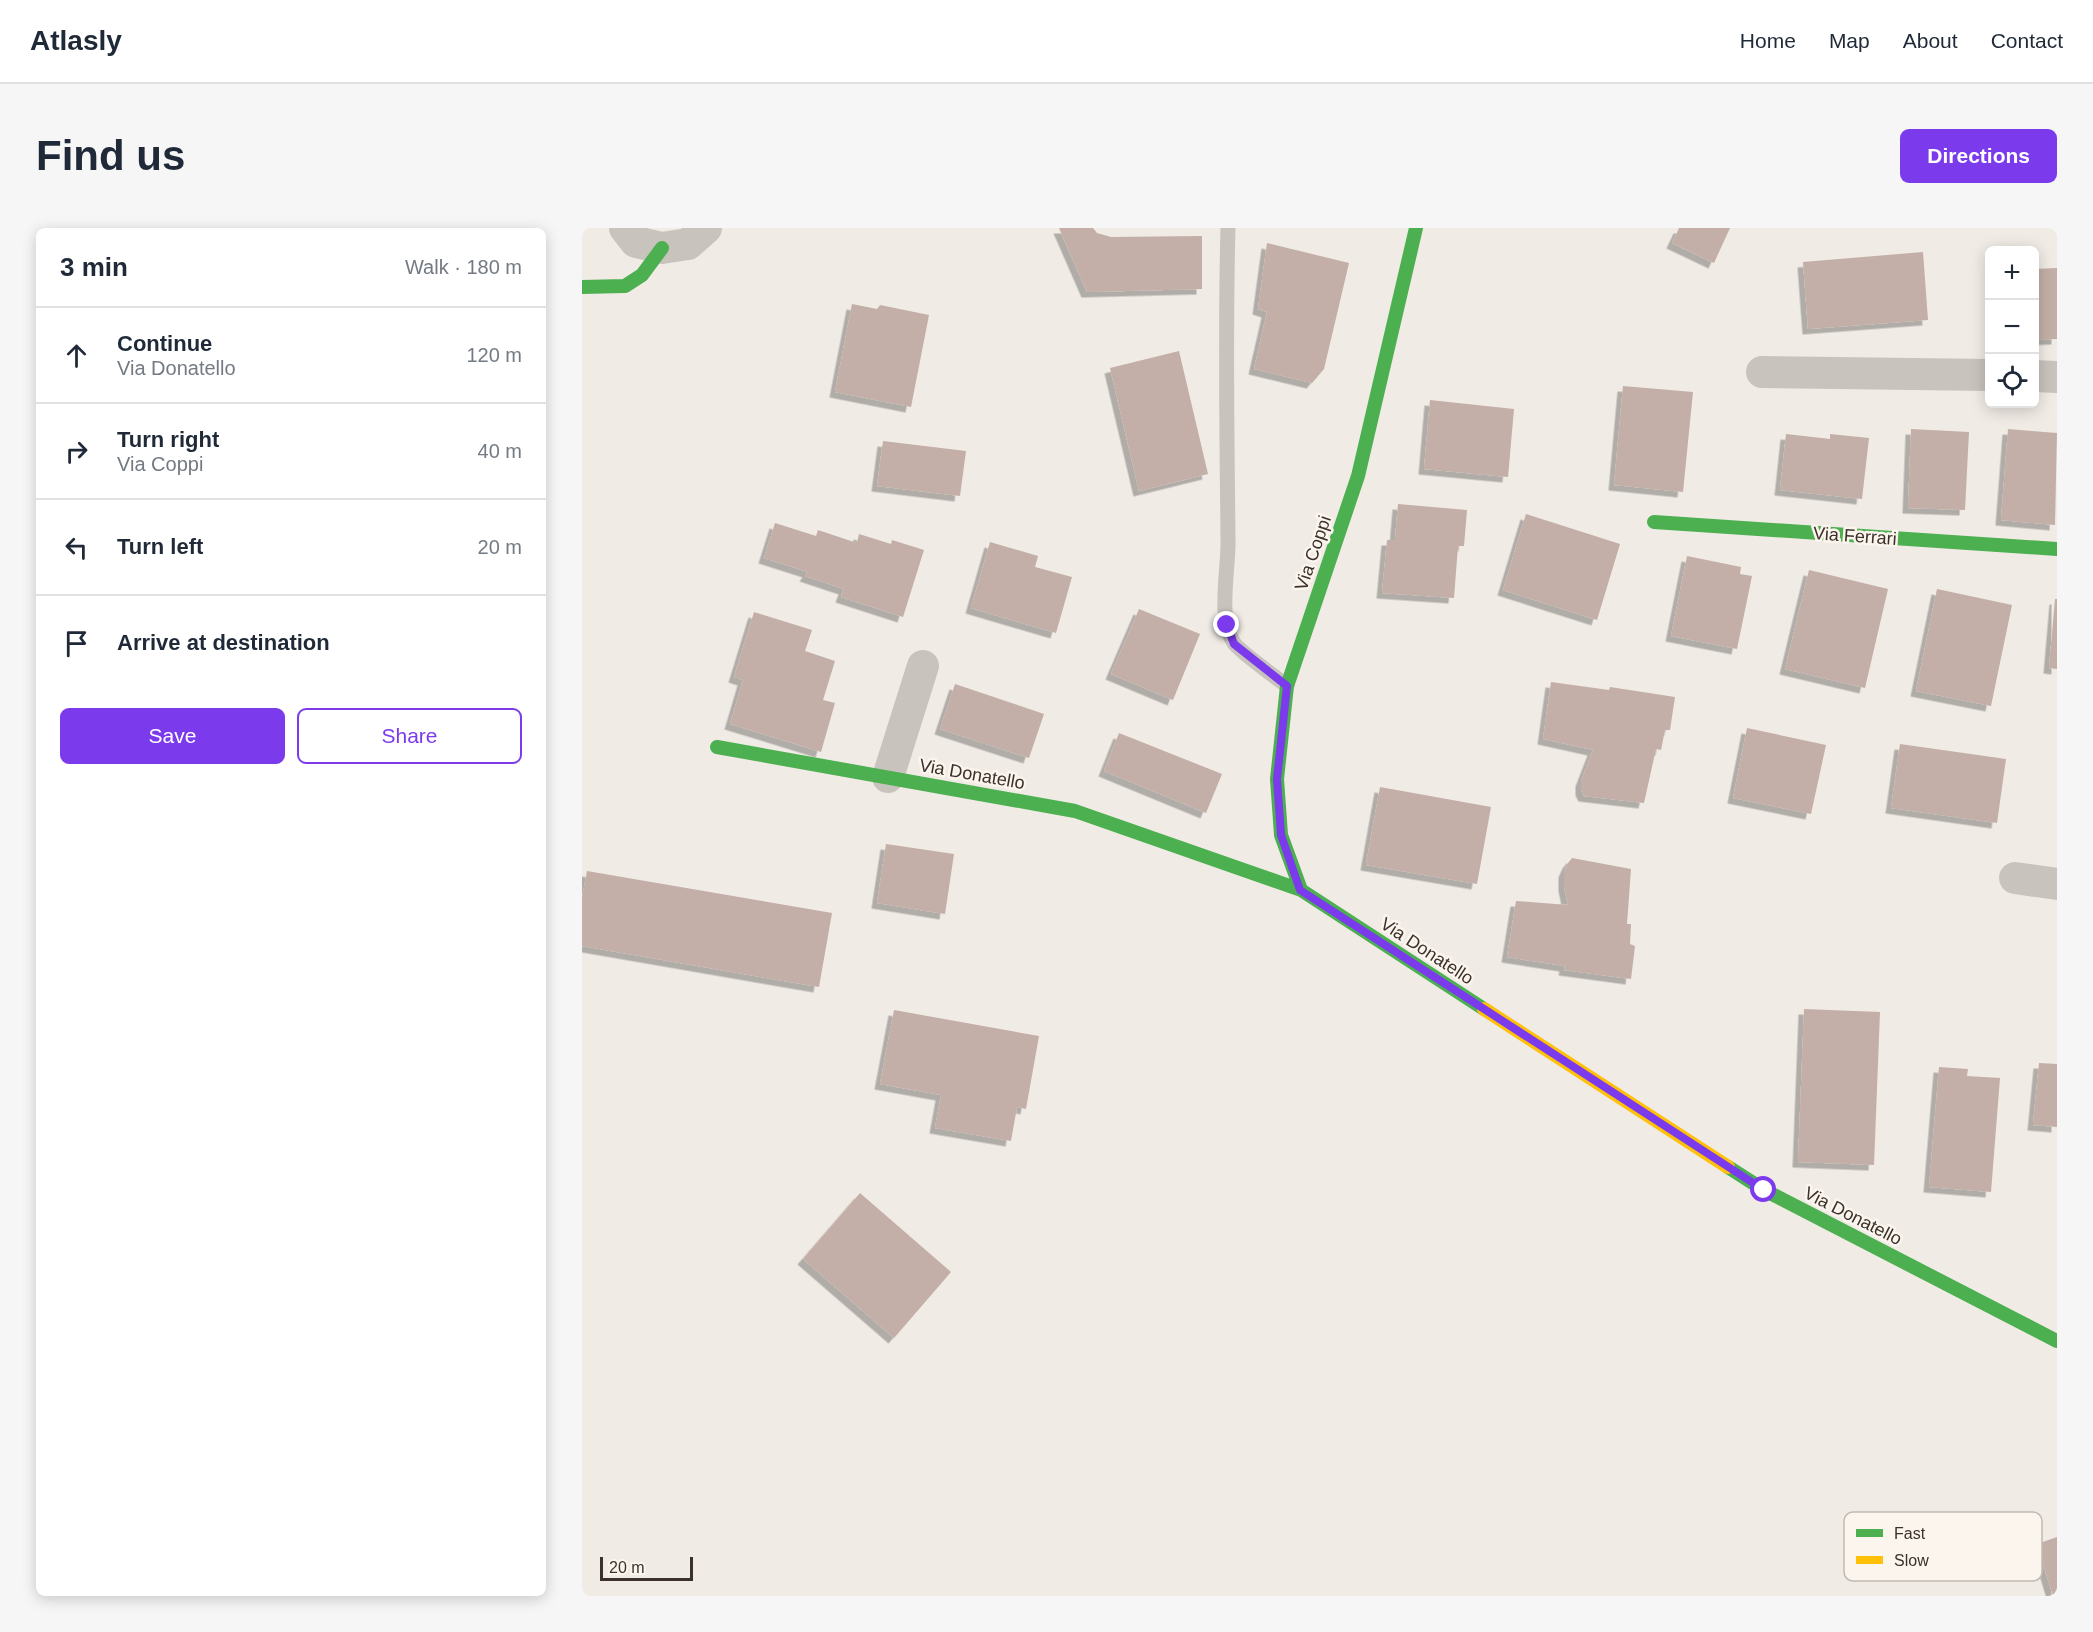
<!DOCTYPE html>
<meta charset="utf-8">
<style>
:root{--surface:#fff;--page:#f6f6f7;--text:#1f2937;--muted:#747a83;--line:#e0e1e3;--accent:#7c3aed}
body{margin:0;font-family:Arial,sans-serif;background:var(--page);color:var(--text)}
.controls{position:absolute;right:18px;top:18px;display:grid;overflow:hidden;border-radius:9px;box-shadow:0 3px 15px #0003}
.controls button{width:54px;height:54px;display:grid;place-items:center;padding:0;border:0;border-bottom:2px solid var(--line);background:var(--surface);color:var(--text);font:30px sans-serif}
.scale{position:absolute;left:18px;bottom:15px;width:93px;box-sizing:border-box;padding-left:6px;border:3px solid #3b302b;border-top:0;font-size:16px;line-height:21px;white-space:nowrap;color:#3b302b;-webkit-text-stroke:4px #fbf5ee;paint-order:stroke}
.stop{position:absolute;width:18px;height:18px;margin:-14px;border:4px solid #7c3aed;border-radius:50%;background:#fff}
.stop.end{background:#7c3aed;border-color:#fff;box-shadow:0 2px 6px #0008}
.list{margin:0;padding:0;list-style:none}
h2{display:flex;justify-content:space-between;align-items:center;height:78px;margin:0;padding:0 24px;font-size:26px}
h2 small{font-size:20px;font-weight:400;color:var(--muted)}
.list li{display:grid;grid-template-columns:39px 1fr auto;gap:18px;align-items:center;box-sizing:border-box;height:96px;padding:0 24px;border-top:2px solid var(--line)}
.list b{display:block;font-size:22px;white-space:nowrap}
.list p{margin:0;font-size:20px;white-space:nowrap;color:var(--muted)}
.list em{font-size:20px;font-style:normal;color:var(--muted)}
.actions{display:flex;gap:12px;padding:18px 24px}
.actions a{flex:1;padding:14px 0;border:2px solid var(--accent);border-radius:9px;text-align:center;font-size:21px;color:var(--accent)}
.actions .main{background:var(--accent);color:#fff}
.icon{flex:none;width:33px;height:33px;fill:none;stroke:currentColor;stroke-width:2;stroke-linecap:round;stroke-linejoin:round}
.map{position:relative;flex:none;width:1475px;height:1368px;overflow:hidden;border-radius:9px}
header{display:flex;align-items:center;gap:36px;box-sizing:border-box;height:84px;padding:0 30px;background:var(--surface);border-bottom:2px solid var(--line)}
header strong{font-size:28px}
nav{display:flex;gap:33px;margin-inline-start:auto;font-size:21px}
.intro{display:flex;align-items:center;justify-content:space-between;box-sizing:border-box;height:144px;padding:0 36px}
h1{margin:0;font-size:42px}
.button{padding:15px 27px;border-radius:9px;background:var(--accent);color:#fff;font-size:21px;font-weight:700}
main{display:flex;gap:36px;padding:0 36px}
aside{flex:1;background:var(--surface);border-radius:9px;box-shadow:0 3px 15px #0003}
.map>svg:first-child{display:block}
.building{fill:#c3afa7;filter:url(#shadow)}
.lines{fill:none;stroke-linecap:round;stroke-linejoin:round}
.lane{stroke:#c9c3be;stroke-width:15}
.street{stroke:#c9c3be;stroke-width:32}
.fast{stroke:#4caf50;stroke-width:14}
.slow{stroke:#ffc107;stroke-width:14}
.route{stroke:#7c3aed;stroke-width:8}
.labels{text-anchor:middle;stroke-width:5;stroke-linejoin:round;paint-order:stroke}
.street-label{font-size:18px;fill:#3b302b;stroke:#fbf5ee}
.key{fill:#fbf5ee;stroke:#c1bab4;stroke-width:1.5}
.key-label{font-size:16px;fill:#3b302b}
</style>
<header>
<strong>Atlasly</strong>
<nav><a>Home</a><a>Map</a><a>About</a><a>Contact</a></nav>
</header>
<div class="intro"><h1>Find us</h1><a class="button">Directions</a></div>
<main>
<aside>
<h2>3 min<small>Walk · 180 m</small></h2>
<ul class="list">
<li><svg class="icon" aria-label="ahead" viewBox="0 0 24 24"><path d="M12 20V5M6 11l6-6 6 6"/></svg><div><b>Continue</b><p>Via Donatello</p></div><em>120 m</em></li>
<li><svg class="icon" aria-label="right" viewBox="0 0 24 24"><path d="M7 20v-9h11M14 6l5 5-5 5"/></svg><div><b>Turn right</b><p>Via Coppi</p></div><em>40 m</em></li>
<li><svg class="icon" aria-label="left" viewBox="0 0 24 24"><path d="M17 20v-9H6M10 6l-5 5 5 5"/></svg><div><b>Turn left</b></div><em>20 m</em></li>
<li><svg class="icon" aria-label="arrive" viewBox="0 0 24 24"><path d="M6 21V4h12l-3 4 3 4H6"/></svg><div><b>Arrive at destination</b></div></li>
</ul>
<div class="actions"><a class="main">Save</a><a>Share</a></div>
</aside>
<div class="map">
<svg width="1475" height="1368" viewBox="0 0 1475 1368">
<defs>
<filter id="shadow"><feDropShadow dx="-5.5" dy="5.5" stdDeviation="0" flood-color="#0004"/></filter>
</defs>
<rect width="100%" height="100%" fill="#f0ebe5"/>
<path class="building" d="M477,0h34l4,5 14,4 91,-1v53l-115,3z
M1097,0h51l-16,35 -42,-20z
M685,15l82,20 -25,106 -12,14 -58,-14 13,-57 -9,-3z
M1341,24l5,68 -120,9 -5,-67z
M1475,40v71l-23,1v-71z
M270,76l25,5 3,-4 49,10 -18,92 -76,-15z
M597,123l29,123 -69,17 -29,-123z
M1041,158l70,6 -10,100 -69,-7z
M848,172l84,9 -6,68 -84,-8z
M1329,201l58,3 -4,78 -57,-2z
M1426,201l49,4 -2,92 -54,-5z
M1204,206l44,5v-5l39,4 -7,61 -82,-9z
M301,213l83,10 -6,45 -83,-10z
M816,276l69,6 -3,36h-6l-4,52 -72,-5 5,-53h8z
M944,286l94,30 -23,76 -94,-30z
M193,295l41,13 2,-6 39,13 2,-9 32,10 1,-4 32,10 -21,67 -62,-20 3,-8 -39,-13 3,-4 -44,-14z
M408,314l48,14 -3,11 37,10 -16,56 -85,-25z
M1105,328l54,11 -1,7 12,2 -15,73 -66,-13z
M1227,342l79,19 -23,99 -80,-19z
M1355,361l75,16 -21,101 -75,-15z
M1473,371h2v70l-8,-1z
M557,381l61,25 -27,66 -62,-26z
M172,384l58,18 -7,21 30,10 -12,39 12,3 -14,49 -91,-28 13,-44 -9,-3z
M969,454l58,8 1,-3 65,10 -5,33h-5l-4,20 -5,-1 -12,54 -60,-7 -3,-6v-9l12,-31 -50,-11z
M373,456l89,30 -15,44 -89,-29z
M1165,500l79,17 -15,69 -78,-16z
M537,505l103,41 -16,39 -102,-42z
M1318,516l106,15 -9,64 -106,-15z
M798,559l111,20 -14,77 -111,-19z
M304,616l68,10 -9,60 -68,-11z
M990,630l59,11 -4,55h4l-1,20 5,2 -4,33 -67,-9 1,-4 -58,-9 9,-56 52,4 -4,-19v-14l4,-9z
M5,643l245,42 -13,74 -237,-41v-48z
M1222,781l76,3 -6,153 -76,-3z
M312,782l145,26 -13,73 -9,-2 -6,34 -76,-13 6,-33 -61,-11z
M1457,835l18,1v63l-24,-2z
M1357,839l29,2 -1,7 33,2 -9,114 -62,-5z
M278,965l91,79 -57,66 -91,-79z
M1475,1309v59h-4l-16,-52z"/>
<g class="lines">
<path class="lane" d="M646,0c-3,104 -1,207 0,311 1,29 -11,79 6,104 6,9 42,34 53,43"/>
<path class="street" d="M43,0l11,14 26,6 26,-4 18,-16
M1180,144l228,3
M1452,148l23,1
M306,549l35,-111
M1433,650l42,6"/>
<path class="fast" d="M0,59l43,-1 17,-11 20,-27
M1072,294l403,27
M135,519l358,64 226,79 183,119
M719,662l-20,-55 -4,-56 10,-93 71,-210 58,-248
M1146,939l36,23 293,151"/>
<path class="slow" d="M902,781l244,158"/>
</g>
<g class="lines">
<path class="route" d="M645,397l7,19 53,42 -10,93 4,56 19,55 464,300"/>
</g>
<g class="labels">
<g class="street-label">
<text transform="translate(1273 308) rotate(4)" y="6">Via Ferrari</text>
<text transform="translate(731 325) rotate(-71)" y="6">Via Coppi</text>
<text transform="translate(390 546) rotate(10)" y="6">Via Donatello</text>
<text transform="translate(845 723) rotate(33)" y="6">Via Donatello</text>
<text transform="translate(1271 988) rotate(27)" y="6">Via Donatello</text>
</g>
</g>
<rect x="1262" y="1284" width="198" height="69" rx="9" class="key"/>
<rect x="1274" y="1301" width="27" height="8" fill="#4caf50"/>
<rect x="1274" y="1328" width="27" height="8" fill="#ffc107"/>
<g class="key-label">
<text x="1312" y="1311">Fast</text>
<text x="1312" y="1338">Slow</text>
</g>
</svg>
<div class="controls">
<button>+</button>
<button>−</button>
<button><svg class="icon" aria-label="locate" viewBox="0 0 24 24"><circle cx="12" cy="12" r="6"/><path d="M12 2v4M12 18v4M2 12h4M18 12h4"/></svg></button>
</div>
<div class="scale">20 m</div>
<div class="stop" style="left:1182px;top:962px"></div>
<div class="stop end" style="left:645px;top:397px"></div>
</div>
</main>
